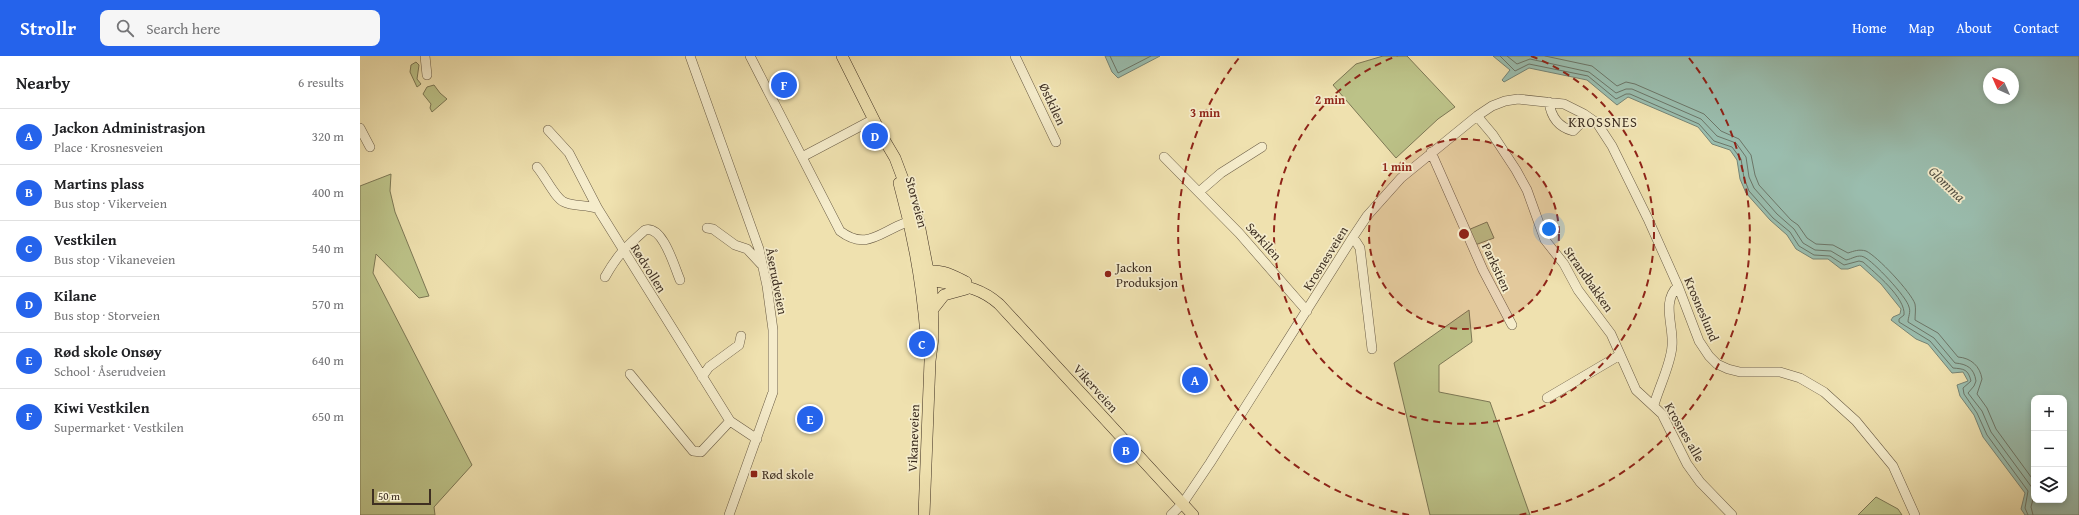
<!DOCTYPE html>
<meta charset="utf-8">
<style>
:root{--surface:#fff;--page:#f6f6f6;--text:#202124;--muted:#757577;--line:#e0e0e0;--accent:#2563eb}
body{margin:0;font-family:"Gentium Book Plus",serif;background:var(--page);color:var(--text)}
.controls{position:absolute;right:12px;bottom:12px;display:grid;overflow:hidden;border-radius:8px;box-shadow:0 2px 6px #0003}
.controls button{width:36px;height:36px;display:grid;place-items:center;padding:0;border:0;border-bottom:1px solid var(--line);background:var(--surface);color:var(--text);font:20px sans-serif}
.compass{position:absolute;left:1623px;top:12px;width:36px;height:36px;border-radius:50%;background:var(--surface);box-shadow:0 2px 6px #0003;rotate:315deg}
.scale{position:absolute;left:12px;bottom:10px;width:59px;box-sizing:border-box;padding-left:4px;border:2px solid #3e2f22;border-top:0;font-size:11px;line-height:14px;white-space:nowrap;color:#3e2f22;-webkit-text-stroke:3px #f5eccb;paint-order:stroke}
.you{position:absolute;left:1189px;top:173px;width:14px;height:14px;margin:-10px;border:3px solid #fff;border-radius:50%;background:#1a73e8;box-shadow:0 0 0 6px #1a73e833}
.badge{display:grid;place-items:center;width:26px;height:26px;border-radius:50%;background:var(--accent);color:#fff;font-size:13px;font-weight:700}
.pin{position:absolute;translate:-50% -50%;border:2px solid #fff;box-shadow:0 1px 4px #0006}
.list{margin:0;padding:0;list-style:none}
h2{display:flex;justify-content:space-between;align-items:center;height:52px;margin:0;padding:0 16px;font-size:17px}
h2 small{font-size:13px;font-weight:400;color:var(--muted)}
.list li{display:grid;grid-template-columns:26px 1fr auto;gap:12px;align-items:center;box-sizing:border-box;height:56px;padding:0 16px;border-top:1px solid var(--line)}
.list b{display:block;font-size:15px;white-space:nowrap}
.list p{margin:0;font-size:13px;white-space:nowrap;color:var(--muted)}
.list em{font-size:13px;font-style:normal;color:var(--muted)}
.icon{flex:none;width:22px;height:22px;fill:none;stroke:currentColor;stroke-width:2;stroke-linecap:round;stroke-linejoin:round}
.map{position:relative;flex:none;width:1719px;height:459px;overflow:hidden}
header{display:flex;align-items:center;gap:24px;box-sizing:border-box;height:56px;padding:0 20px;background:var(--accent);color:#fff}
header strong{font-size:19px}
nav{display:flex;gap:22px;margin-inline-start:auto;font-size:14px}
.search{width:280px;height:36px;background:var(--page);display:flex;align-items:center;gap:10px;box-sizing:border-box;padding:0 14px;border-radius:8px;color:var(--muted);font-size:15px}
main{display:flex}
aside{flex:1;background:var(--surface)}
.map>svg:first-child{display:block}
.green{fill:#bcc288;stroke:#7d7855}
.water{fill:#9abdae;stroke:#758476;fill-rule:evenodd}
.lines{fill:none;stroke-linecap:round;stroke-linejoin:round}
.shore{stroke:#6c7668;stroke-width:1}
.minor-casing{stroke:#6a5c45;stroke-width:10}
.major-casing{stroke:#3e2f22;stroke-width:12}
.minor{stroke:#f5eccb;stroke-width:9}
.major{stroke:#efe1af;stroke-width:11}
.ring{fill:none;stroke:#8f2418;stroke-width:2;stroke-dasharray:7 5}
.poi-dot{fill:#8f2418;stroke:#f5eccb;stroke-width:1.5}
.labels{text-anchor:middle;stroke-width:3.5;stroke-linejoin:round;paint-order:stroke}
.street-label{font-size:13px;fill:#3e2f22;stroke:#f5eccb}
.poi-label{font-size:13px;fill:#3e2f22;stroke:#f5eccb;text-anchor:start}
.neighbourhood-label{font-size:14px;letter-spacing:1px;fill:#3e2f22;stroke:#f5eccb}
.water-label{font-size:14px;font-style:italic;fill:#555245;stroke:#f5eccb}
.centre{fill:#8f2418;stroke:#f5eccb;stroke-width:2}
.ring-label{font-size:12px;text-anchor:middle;font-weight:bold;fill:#8f2418;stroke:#f5eccb;stroke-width:3.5;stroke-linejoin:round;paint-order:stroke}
</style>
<header>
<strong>Strollr</strong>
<div class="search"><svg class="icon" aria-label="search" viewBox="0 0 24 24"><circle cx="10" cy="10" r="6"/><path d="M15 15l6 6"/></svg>Search here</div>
<nav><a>Home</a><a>Map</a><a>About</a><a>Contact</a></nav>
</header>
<main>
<aside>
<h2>Nearby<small>6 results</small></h2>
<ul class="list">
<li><span class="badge">A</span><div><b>Jackon Administrasjon</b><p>Place · Krosnesveien</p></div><em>320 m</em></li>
<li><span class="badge">B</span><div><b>Martins plass</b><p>Bus stop · Vikerveien</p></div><em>400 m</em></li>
<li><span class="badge">C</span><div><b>Vestkilen</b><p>Bus stop · Vikaneveien</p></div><em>540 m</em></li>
<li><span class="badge">D</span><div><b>Kilane</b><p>Bus stop · Storveien</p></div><em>570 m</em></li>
<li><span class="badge">E</span><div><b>Rød skole Onsøy</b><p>School · Åserudveien</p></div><em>640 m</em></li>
<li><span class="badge">F</span><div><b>Kiwi Vestkilen</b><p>Supermarket · Vestkilen</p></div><em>650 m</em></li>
</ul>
</aside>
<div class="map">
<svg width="1719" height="459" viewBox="0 0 1719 459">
<rect width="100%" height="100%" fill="#efe1af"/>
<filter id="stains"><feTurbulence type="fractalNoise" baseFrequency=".005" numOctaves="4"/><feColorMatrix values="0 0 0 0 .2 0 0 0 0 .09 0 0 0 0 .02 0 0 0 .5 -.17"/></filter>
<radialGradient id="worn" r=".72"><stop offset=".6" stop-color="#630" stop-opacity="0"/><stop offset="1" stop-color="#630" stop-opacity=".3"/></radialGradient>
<path class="green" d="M1023,0h24l48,51 -17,12 -42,39 -63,-73 23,-21z
M56,6l3,3 -2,14 4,5 -4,3 -7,-15 1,-7z
M74,29l6,8 7,6 -15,13 -2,-4 1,-4 -8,-10 4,-7z
M31,118l-1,17 5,21 34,84 -10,2 -43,-44 -3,19 99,192 -38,42 1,8h-75v-329z
M1127,166l7,16 -19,7 -7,-15z
M1109,254l3,32 -33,23v27l51,10 40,113h-100l-36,-152z
M1516,441l22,12 4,6h-44z"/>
<path class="water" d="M745,0h55l-42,22 -6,-6z
M1133,0h586v459h-54l-4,-6 4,-16 -42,-56 -9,-22 -14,-19 -3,-11 11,-4 -5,-9 -11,1 -24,-29 -12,-5 -25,-19 2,-3 7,-3 1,-5 -20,-25 -21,-19 -12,4h-7l-13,-10h-15l-17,-10 -9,-14 -17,-15 -24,-27 -6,-14 -3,-19 -7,-10 -18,-6 -14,-17 -70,-30 -11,8 -30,-25 -58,-12 -25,14 -2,-2 8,-10zM1629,18h24v24h-24zM1674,342h30v102h-30z"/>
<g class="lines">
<path class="shore" d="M750,0l8,17 33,-17
M1140,0l15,15 14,-7 59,12 28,23 10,-5h4l69,30 15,17 18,6 9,12 3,19 5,13 24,27 17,14 9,14 15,9 16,1 14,9 15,-4 4,1c12,11 43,36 41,53l-5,4v3l31,19 23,27c11,1 15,1 18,13l-8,7 1,6 13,19 10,22 41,56 -3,17 3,7
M1147,0l10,8 13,-5 59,13 27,21 10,-4h6l69,30 16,17 19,7 10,14 3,20 5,11 23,26 17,15 9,14 12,7 16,1 15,9c6,-1 12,-6 18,-3 9,4 43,40 45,50 2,5 -1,10 -1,15l26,16 21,25c12,1 19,5 21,18l-2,5 -6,7 14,18 9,21 42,57 1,6 -3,12 2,8
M1185,0l47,10 25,20 9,-4 9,2 69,30 17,17 18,8 12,16 4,20 4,10 32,35 7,5 9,13 9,6 17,1 15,8c6,-2 11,-4 18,-2 11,5 45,41 49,53 1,5 0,11 0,16l23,13 20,24c13,1 22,9 24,22l-5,15 10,14 9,21 38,52"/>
<defs>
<path id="minor" d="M65,0l2,19
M330,0l69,193 8,37 6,44v62l-44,123
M390,0l90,175c26,20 40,1 65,-8
M655,0l41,86
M1224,58l13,9 15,23 36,73 30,67 21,55 10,15 8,8 11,5 12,3h40l20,6 24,14 32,29 37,45 22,49
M1117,60l16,19 23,35 11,20 18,50 19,24 14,26 33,44 25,56 26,24 25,50 13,18 32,33
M0,72l10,19
M188,74l21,23 29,56 132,212 27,18
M1071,96l52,118 29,55
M442,101l72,-38
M804,101l75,76 68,78
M177,111c8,9 18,31 27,35 10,5 23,2 34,7
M839,136l22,-19 41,-26
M347,172l6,1 22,16 12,4 14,15
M993,181l7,11 12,101
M245,221c13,-23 21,-30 40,-47 18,-5 29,36 35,50
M270,318l63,77 8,1 29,-31
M342,321l7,-10 30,-22 2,-9
M1187,342l73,-43
M1294,349c5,-18 17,-41 18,-59 2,-20 -11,-44 6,-60
M811,459l12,-12 27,-40 143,-226 14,-21 34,-38 76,-62 15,-10 13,-5 13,-2 46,5 20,10 -1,7 -10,10c-15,-4 -22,-14 -24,-29"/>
<path id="major" d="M482,0l40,80 13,22 23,61 14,72 1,47 -3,23 -6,154
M539,127c14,50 23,100 27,152
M564,218c12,-8 30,2 42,8
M560,221c30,10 53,4 79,27l194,211
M573,253l11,-14 22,-6"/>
</defs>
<use href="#minor" class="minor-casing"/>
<use href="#major" class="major-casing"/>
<use href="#minor" class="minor"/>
<use href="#major" class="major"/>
</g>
<circle cx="1104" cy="178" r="95" fill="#8f2418" fill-opacity=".12"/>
<g class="ring">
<circle cx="1104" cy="178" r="95"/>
<path d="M1171 0A190 190 0 1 1 1037 0"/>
<path d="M1049 459A286 286 0 0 1 879 2M1329 2A286 286 0 0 1 1159 459"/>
</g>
<g class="poi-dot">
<circle cx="748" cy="218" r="4"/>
<rect x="390" y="414" width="8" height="8" rx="2"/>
</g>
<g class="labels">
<g class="street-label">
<text transform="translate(693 48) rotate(65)" y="5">Østkilen</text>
<text transform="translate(557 146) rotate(75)" y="5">Storveien</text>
<text transform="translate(904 185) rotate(48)" y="5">Sørkilen</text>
<text transform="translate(965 202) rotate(-58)" y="5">Krosnesveien</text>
<text transform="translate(1137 211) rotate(65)" y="5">Parkstien</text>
<text transform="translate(289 212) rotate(58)" y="5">Rødvollen</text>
<text transform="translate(1229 223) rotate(55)" y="5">Strandbakken</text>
<text transform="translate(417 225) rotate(79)" y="5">Åserudveien</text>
<text transform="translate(1342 253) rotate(67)" y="5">Krosneslund</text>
<text transform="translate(736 332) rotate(48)" y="5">Vikerveien</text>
<text transform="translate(1325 376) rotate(60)" y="5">Krosnes alle</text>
<text transform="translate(553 382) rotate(-88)" y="5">Vikaneveien</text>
</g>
<g class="poi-label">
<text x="756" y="216">Jackon<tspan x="756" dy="15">Produksjon</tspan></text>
<text x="402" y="423">Rød skole</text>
</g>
<g class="neighbourhood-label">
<text x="1243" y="71">KROSSNES</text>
</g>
<g class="water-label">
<text transform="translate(1587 128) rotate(44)" y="5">Glomma</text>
</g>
</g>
<circle cx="1104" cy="178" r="6" class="centre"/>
<g class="ring-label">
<text x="970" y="48">2 min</text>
<text x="845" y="61">3 min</text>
<text x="1037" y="115">1 min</text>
</g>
<rect width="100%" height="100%" filter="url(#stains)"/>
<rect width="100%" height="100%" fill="url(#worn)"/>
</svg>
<div class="controls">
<button>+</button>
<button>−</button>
<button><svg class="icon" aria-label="layers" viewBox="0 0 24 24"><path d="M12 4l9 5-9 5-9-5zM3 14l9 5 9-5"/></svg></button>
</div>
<svg class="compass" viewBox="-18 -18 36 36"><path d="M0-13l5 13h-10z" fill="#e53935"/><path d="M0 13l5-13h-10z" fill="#757577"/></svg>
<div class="scale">50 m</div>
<div class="you"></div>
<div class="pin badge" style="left:835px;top:324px">A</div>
<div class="pin badge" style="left:766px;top:394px">B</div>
<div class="pin badge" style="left:562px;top:288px">C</div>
<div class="pin badge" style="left:515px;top:80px">D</div>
<div class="pin badge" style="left:450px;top:363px">E</div>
<div class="pin badge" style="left:424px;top:29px">F</div>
</div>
</main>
